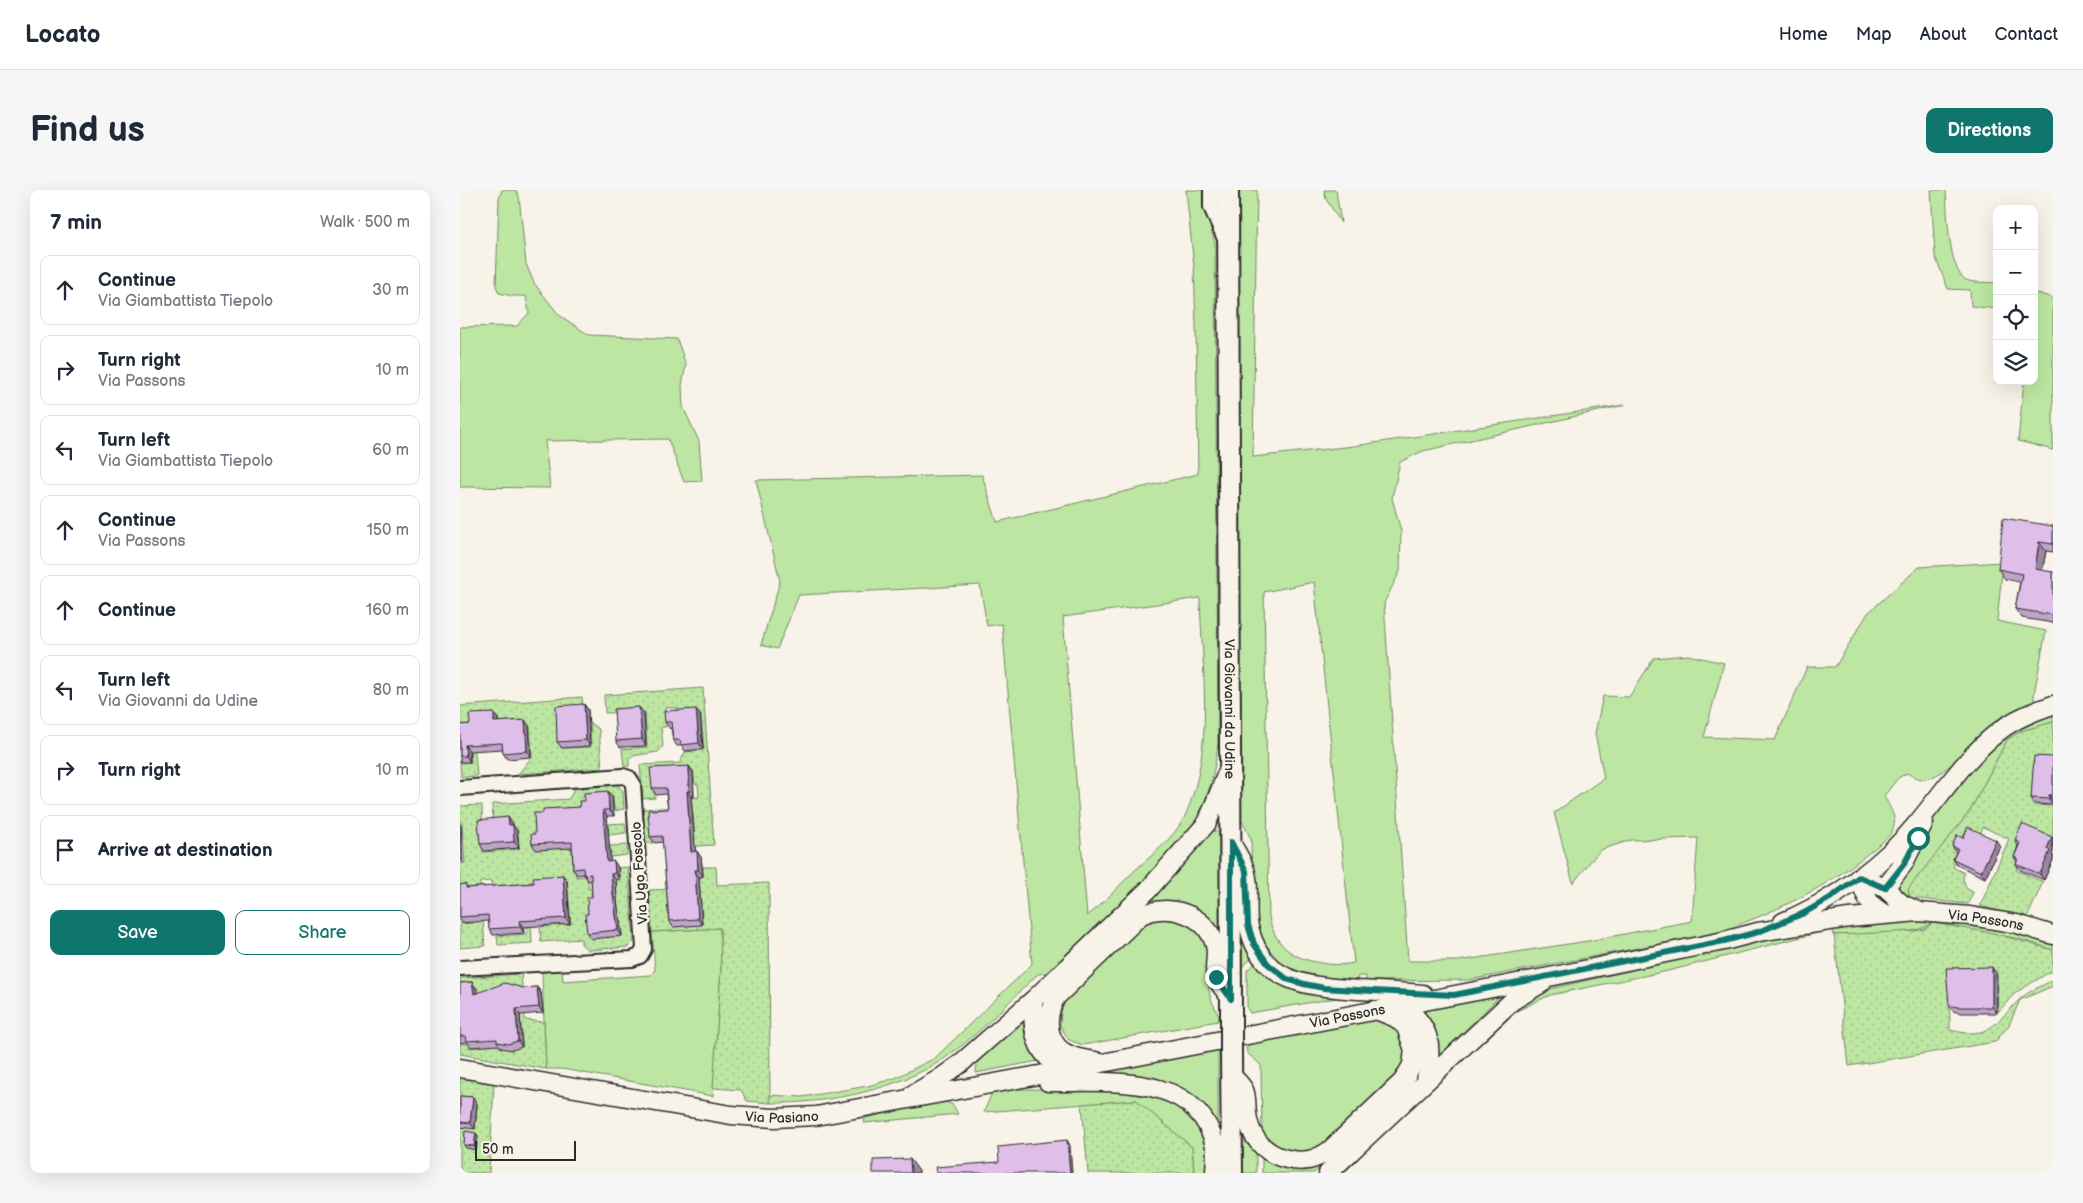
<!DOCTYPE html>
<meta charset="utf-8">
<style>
:root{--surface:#fff;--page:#f6f6f7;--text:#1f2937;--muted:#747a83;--line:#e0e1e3;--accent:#0f766e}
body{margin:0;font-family:"Balsamiq Sans",sans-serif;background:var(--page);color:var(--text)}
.controls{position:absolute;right:15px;top:15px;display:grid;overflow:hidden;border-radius:10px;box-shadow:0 5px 20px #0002}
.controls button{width:45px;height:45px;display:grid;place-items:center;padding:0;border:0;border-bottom:1px solid var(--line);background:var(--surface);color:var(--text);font:25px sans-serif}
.scale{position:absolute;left:15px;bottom:12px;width:101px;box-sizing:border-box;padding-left:5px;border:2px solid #2b2b2b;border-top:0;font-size:14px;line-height:18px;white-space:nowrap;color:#2b2b2b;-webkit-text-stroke:4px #f7f3e8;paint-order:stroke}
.stop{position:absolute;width:15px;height:15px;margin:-11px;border:4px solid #0f766e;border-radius:50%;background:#fff}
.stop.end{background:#0f766e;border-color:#fff;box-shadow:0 1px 5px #0008}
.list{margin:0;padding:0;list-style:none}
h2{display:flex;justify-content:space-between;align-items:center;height:65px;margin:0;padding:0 20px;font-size:21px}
h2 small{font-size:16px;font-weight:400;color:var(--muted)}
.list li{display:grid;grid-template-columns:32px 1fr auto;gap:15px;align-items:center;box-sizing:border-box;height:70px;margin:0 10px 10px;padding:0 10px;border:1px solid var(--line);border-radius:10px}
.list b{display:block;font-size:19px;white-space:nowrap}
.list p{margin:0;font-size:16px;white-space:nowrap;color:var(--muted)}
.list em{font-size:16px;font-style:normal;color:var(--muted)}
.actions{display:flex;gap:10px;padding:15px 20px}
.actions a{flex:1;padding:11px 0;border:1px solid var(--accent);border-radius:10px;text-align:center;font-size:18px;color:var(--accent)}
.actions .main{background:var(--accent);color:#fff}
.icon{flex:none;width:28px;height:28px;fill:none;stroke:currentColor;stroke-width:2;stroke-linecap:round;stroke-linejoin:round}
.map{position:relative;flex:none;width:1593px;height:983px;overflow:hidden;border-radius:10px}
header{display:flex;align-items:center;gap:30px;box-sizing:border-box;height:70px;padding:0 25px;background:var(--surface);border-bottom:1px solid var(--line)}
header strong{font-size:24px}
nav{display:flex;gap:28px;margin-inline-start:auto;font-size:18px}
.intro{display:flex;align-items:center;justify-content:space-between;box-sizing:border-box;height:120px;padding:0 30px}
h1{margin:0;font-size:35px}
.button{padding:12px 22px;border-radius:10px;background:var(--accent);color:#fff;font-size:18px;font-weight:700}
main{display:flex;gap:30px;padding:0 30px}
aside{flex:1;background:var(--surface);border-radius:10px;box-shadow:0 5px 20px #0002}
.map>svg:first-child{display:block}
.green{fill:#bce6a2;stroke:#748866;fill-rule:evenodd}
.garden{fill:url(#garden-dots);stroke:#748866}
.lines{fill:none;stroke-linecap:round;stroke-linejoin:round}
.minor-casing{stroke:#2b2b2b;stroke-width:18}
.tertiary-casing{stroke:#2b2b2b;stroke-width:21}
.secondary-casing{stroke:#2b2b2b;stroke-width:24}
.minor{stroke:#f7f3e8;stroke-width:14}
.tertiary{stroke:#f7f3e8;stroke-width:18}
.secondary{stroke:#f7f3e8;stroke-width:20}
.secondary-bridge-casing{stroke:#2b2b2b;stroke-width:24;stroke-linecap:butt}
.secondary-bridge{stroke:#f7f3e8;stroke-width:20}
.wall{fill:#c0a3c9;stroke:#2b2b2b}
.shaded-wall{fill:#9c85a4;stroke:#2b2b2b}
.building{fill:#dfbeea;stroke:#2b2b2b}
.route{stroke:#0f766e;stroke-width:6}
.labels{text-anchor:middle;stroke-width:5;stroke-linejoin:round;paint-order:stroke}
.street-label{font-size:14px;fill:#2b2b2b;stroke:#f7f3e8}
</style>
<header>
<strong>Locato</strong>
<nav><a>Home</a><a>Map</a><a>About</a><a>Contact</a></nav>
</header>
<div class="intro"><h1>Find us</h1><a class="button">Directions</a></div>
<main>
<aside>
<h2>7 min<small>Walk · 500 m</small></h2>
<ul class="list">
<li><svg class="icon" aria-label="ahead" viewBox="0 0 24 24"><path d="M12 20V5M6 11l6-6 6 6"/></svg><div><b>Continue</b><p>Via Giambattista Tiepolo</p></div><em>30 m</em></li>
<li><svg class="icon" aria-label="right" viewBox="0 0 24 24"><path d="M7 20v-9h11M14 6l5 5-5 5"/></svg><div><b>Turn right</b><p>Via Passons</p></div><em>10 m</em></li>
<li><svg class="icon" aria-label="left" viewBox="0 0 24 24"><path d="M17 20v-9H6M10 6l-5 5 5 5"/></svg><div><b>Turn left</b><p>Via Giambattista Tiepolo</p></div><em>60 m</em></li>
<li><svg class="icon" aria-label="ahead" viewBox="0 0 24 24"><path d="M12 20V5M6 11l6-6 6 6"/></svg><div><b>Continue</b><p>Via Passons</p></div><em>150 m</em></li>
<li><svg class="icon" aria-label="ahead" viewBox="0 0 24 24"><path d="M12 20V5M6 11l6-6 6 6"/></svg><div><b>Continue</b></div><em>160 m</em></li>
<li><svg class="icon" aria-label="left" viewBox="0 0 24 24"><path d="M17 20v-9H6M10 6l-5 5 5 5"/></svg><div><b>Turn left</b><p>Via Giovanni da Udine</p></div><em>80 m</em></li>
<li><svg class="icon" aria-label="right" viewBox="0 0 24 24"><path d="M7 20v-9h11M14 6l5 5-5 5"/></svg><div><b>Turn right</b></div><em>10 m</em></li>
<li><svg class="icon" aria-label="arrive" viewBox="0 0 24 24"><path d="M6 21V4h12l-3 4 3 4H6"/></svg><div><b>Arrive at destination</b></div></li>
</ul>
<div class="actions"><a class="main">Save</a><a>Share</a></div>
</aside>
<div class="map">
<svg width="1593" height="983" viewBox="0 0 1593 983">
<defs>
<pattern id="garden-dots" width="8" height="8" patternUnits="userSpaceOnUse" patternTransform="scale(1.25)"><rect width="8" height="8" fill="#bce6a2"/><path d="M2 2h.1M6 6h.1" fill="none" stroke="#a2c58c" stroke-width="1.8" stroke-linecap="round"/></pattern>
</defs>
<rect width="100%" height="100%" fill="#f7f3e8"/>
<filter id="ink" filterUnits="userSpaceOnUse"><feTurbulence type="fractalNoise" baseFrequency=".02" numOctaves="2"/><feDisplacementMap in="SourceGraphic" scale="10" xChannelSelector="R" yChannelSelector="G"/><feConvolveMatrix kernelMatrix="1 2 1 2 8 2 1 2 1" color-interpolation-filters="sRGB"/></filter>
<g filter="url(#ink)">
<path class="green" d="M42,0h14l3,6 7,68 8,19 25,32 30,20 88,4 9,26 -4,20 1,22 16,34 3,40 -18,1 -16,-43 -123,2 5,47 -90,-1v-160l57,-1 12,-13 -3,-17h-14l-13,-3 -3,-7 3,-88z
M726,0h20l1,27 8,26 3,499c-5,51 -19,82 -54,119l-118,112 -8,1c-30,28 -59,61 -93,84 -47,32 -119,46 -175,45v-8l32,2 66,-11 27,-8 40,-20 97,-94 -30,-340 -15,2 -7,-41 -181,10 -22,54 -16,-4 19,-64 -24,-101 226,-5 15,47 201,-48 -2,-149 -2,-58zM740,408c2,70 15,152 -15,218 -11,23 -36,41 -54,58 -14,14 -28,30 -44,42l-24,-299z
M776,0h21l-4,267 101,-11 271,-41 -202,46 -23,11 -8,36 9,33 -1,40 -16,32 24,358h50l130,-20 104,-20 6,-83 -67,2 -31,10 -27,33 -19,-70 50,-35 -9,-45 8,-37 26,1 25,-39 34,-3 36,8 -20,74 71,3 32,-73h28l33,-54 51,-46 84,-5 -6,59 49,10 -12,63v8c-18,7 -36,17 -50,29 -15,14 -36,42 -55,47 -9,3 -15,-1 -22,-5l-9,5 -14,18c5,11 15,22 8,35 -4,8 -15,15 -22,21 -46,38 -101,63 -158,82l-243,46 -103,1v-5h-8l-1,6 -50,-2 -27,-14 -17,-19 -11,-38 -1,-70 -10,-20 -3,-13zM854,392l40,381c-9,2 -17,2 -26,1 -32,-4 -51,-14 -59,-46l-5,-326z
M864,0h12l5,33 -15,-24z
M1471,0h15c1,18 2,81 20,90 7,3 22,2 31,3v26l-26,-3 -1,-16 -22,-1 -13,-33z
M1574,102l19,6v152l-35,-9 6,-60h10z
M1593,522v10l-31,9 -15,9 -37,71 -62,84 2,3 -2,3 -11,-9 -2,-9 29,-41 10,-25 46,-62 24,-21z
M750,640l9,2 1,105 -55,-34h-22l37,-36z
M694,726c25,2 53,10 54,40 1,11 -1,24 1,35 1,8 7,18 10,26l-1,4 -135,24 -14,-5 -9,-14 1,-15 7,-16 71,-69z
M1451,728l71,7 45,10 26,9v6l-33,-11 -88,-16c-17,14 -74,11 -98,12l-1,-6 -165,42 -118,24 -33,16 -127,116 -46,46h-10l181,-168 30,-15 267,-61z
M260,738l1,42 -8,126 -151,-27h-16l-4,-97 20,-2 1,11 88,-6 4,-5 -3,-38z
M781,744l12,23 -12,11z
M797,772c33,30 46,34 91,34l-98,17 -3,-5v-38z
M1042,804l-66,65 -17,-49z
M562,827l3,19 13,25 -62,12c0,-24 29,-41 46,-56z
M912,829l14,1 11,8 10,26 -3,12 -7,11 -76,69 -12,7 -28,-1 -19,-14 -1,-73 -14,-12 -1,-6h2l1,-4z
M758,858v86l-34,-42 -28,-13 -84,-4z
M548,899l126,1 35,7 22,18 15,25 2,33h-14l-2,-26 -56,-47 -152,12 9,-22z
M484,911l9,4 5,9 -94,9 1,-5z
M781,938l9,17 6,5v23h-16z
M802,964l59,8 1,4 -8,7h-52z"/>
<path class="garden" d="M243,498l11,157 -34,2 -1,-6 16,-1 -2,-26 -42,2 2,27h-7l-3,-34 33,-2 3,-8 20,-2 -1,-13h-3l-2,-14 -40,3 2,25 -12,1 -3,-34 40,-2 5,-11 19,-2 -3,-36 -23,2 -1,-8h-12l1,19h-5l2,19 -5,6 -26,4 -3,4v6h-5l-2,-17 25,-2 -2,-35 -40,1 -1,-18z
M122,507l1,13 -24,2 2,36 30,-1 -1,-24 9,6 3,39 -84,6 14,-17 -2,-31 -30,2 -2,-10 -26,2 5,56 -16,1 -1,-14 11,-1 -2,-32 -9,1v-25z
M1593,532v38h-19l-1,45 20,1v33l-27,-11 -9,19 5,3 -6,15 2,1 -2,4 27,12 -16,36 -47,-12 29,-67 -26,-12 -3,8 -14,6 -6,-2 -5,13 4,3 -6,12 11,6 -1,6 4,10 6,3 -5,12 -58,-6 -2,-9 62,-78 37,-71 14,-9z
M157,594l6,7 1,18 -10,2 -1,-16 -31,2 1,18 -8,53 1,9 11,-1 2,13 28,-2 -1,-7h4l-2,-12 10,-1 6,74 -6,6 -40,3 -7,-6v-5l-40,3 -1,-15 31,-3 -4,-44 -38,2 3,61 -34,2 -1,-9 30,-2 -3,-46 -32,3 -1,-10 -11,1 5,64 -25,2v-24l14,-1 -3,-34 -11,1v-26l5,-1 -3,-39h-2v-18l22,-1 1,47 36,-3 -1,-19h-4l-1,-9 -20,2 -1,-19 77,-5 5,-10z
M165,633l1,10 -17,2 -1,-11z
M167,655v10l-16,2 -1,-11z
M243,677h13l1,18 52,-2 1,220 -23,-2 -6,-11 -28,-2 8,-118 -1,-42 -68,4 -3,-42 28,-1 20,-11 6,-1z
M1472,733l61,10 60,17v20l-38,23 -17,19 -1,-41 -48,1 1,58c40,10 44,-6 69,-30 9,-9 23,-14 34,-20v6l-33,14 -11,25 -14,17 -146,24 -15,-131 81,-4 10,-2z
M61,784l4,46 19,2 2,47 -86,-15v-10h9l1,4 13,-2 -5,-58h-18v-10z
M0,888l34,6 -5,89h-29z
M676,910l56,47 2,26h-106l-6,-69z"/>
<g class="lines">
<defs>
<path id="minor" d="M751,0v17l14,32
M0,598l163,-12 6,2 4,6 11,165 -4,7 -8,3 -172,9"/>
<g id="tertiary">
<path d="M771,653c5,8 11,17 14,27 6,16 0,40 4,57 13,58 60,59 109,63 22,1 43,2 65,4"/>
<path d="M1399,687l26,11 17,16 17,8"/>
<path d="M1399,687c6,17 9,30 27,37"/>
<path d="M1425,698l19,-25 20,-41"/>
<path d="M1323,732c38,-16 74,-40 105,-68 41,-37 67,-88 110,-122 16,-13 36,-21 55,-27"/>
<path d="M573,810c0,33 1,55 33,70"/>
<path d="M943,814c30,28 29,39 23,77"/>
<path d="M635,871c-7,-1 -16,-2 -23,-5 -26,-9 -28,-38 -16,-59l85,-82c27,-12 65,-2 74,30 3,10 -2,21 1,31 2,8 11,16 15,23"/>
<path id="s1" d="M0,878l271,47 43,3 42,-2 250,-46 488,-94 170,-35 34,-9 91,-14 70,-6 51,4 47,8 36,11"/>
<path d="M771,885c4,4 10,9 13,15 3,5 2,16 3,23 2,23 17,41 40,46 17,4 29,1 43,-9l73,-69 9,-16 2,-15 -8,-23 -10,-9 -20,-8"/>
<path d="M588,892c59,1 150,-11 167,64 2,8 0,19 0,27"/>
<path d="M453,904l26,-15 21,-15 73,-64 115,-110 59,-67 22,-55"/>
<path d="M868,983l184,-172 30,-18"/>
</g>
<g id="secondary">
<path id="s2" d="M768,0l3,819"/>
<path d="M771,863l1,120"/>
</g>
</defs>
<use href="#minor" class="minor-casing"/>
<use href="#tertiary" class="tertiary-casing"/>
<use href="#secondary" class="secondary-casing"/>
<use href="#minor" class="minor"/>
<use href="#tertiary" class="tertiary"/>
<use href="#secondary" class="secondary"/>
<defs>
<path id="secondary-bridge" d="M771,819v44"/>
</defs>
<use href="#secondary-bridge" class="secondary-bridge-casing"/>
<use href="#secondary-bridge" class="secondary-bridge"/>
</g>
<path class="wall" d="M1593,336v26l-7,-1 -4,20 11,1v51l-31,-5 -7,-9 5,-27 -15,-3 -7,-10z
M124,514l4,6 2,36 -28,2 -5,-6z
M236,519l4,6 3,34 -18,2 -3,-5h-5l-4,-6 -2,-12 -1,1 -5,-7z
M184,523l2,33 -26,1 -4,-6z
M38,529v3l27,-2 4,6 2,31 -24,2 -4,-6v-4l-34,2 1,11h-10v-37l10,-1z
M1593,567v48l-18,-1 -4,-6z
M229,576l4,6 1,25h-3l4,54 6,6 2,19 -4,1 3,48 -29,2 -4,-6 -6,-79 -8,1 -5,-6 18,-28 -2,-15 -10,1 -4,-7z
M152,607l2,19h-7l3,45 8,6 1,12 -3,1 1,21 5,35 -31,3 -4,-6 1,-19 4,-17 -1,-17 -3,1 -4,-7 -7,1 -4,-6 -1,-21 -36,2 -4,-6 11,-31 37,-6z
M48,627l9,14 2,17 -35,3 -4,-7z
M1503,648l37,8 -15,32 -28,-13 -4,-6 3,-7 -4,-6z
M1593,648v14l-1,2 1,1v5l-9,20 -24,-10 -4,-6 1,-2 -3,-5 4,-11 -3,-6z
M103,685l4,6 3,43 -47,3 1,6 -31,2 -4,-6v-8l-29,2v-38l8,3 66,-5z
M1536,784l1,39h-36l-8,-2 -4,-6z
M12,792l4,6 1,5 60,-6 4,6 2,20 -23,2 2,32 -10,3 -11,-2 -2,-3 -28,2 -4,-5 -7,1v-60z
M0,906l13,1 4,7 -2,25 -15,-2z
M16,943l2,3 -2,14 -10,-2 -2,-3z"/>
<path class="shaded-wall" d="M1579,352l7,9 -5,27 -6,-9z
M124,514l4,6 2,36 -4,-6z
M179,517l5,6 2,33 -4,-7z
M236,519l4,6 3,34 -4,-6z
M34,523l4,6v9l-4,-6z
M65,530l4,6 2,31 -4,-6z
M5,555l4,6 1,11 -4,-6z
M229,576l4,6 1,25 -5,-6z
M148,601l4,6 2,19 -5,-6z
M227,601l4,6 5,61 -5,-6z
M1589,605l4,6v4l-4,-6z
M143,620l4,6 4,52 -4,-6z
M48,627l9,14 2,17 -5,-6 -5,-17z
M0,634l1,1 2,38 -3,-4z
M1592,647l1,15 -1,2 1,1v5l-9,20 -4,-6 7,-25z
M1536,650l4,6 -15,32 -4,-6z
M237,661l4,6 2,19 -5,-6z
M154,671l4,6 1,12 -4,-6z
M235,680l4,7 3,48 -4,-6z
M151,684l5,6 1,21 5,35 -4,-6 -5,-35z
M103,685l4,6 3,43 -4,-6z
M59,731l4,6 1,6 -4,-6z
M1532,777l4,7 1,39 -5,-6z
M12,792l4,6 2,12 -4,-6z
M77,797l4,6 2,20 -4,-6z
M56,819l4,6 2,32 -4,-6z
M13,907l4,7 -2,25 -5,-6z
M16,943l2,3 -2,14 -2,-4z
M607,950l3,5 2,28h-2z
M450,969l9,12v2h-8z"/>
<path class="building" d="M1543,328l50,8v18l-14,-2 -4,27 18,3v43l-38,-6 7,-35 -24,-5z
M124,514l2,36 -29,2 -1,-36z
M179,517l3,32 -26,2 -2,-32z
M236,519l3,34 -18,2 -1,-5h-7l-2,-18h-6l-1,-11z
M34,523v9l31,-2 2,31 -24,2 -1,-10 -37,2 1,11h-6v-31l10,-1 -1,-10z
M1574,566l19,1v38h-4v4l-18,-1z
M229,576v25h-2l4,61 6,-1 1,19h-3l3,49 -29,2 -7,-85 -12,1 -2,-27 20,-1 -2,-21h-14l-2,-20z
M148,601l1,19h-6l4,52 7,-1 1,12 -4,1 2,21 5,35 -31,3 -2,-19h3l-1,-17h5l-1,-23 -7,1 -1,-7 -10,1 -1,-27 -40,2 -1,-10h4l-1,-21h9v-4l37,-2 -1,-6h6l-1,-8z
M48,627l1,8h4l1,17 -34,2 -2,-24z
M1562,634l30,13 -5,12 3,2 -10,23 -24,-10 2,-5 -4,-2 6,-14 -5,-3z
M1508,637l28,13 -15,32 -28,-13 5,-10 -6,-3 5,-11 6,3z
M103,685l3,43 -47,3 1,6 -31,2 -1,-14 -28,2v-32l6,-1v4l68,-5 -1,-6z
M1532,777v40h-35l-8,-2 -3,-37z
M12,792l2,12 31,-11 18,5 14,-1 2,20 -23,2 2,32 -10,3 -11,-2v-3l-30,2 -1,-5h-6v-53z
M0,906l13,1 -3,26 -10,-1z
M5,941l11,2 -2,13 -10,-1z
M607,950l3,33h-134l-1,-6 64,-5 -1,-15z
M450,969l1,14h-38v-13z"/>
</g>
<g class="lines" filter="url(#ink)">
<path class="route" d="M756,787l15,22v-157l15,29 2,54 6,19 14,20 19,15 17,5 20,4 49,3 81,4 270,-54 34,-9 46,-19 26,-15 29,-21 26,11 19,-24 14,-26"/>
</g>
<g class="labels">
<g class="street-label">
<text dy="5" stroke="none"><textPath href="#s2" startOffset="519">Via Giovanni da Udine</textPath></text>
<text transform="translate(179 683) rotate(-94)" y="5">Via Ugo Foscolo</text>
<text dy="5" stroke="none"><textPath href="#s1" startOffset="1550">Via Passons</textPath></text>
<text dy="5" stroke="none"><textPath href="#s1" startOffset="901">Via Passons</textPath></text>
<text dy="5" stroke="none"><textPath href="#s1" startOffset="326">Via Pasiano</textPath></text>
</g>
</g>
</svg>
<div class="controls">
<button>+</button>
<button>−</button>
<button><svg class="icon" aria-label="locate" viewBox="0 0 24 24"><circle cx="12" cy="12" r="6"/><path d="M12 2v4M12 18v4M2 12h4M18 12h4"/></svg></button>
<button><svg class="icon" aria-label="layers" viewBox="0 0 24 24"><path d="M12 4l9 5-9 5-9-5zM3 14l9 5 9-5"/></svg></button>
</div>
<div class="scale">50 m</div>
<div class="stop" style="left:1458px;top:648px"></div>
<div class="stop end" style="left:756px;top:787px"></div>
</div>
</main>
